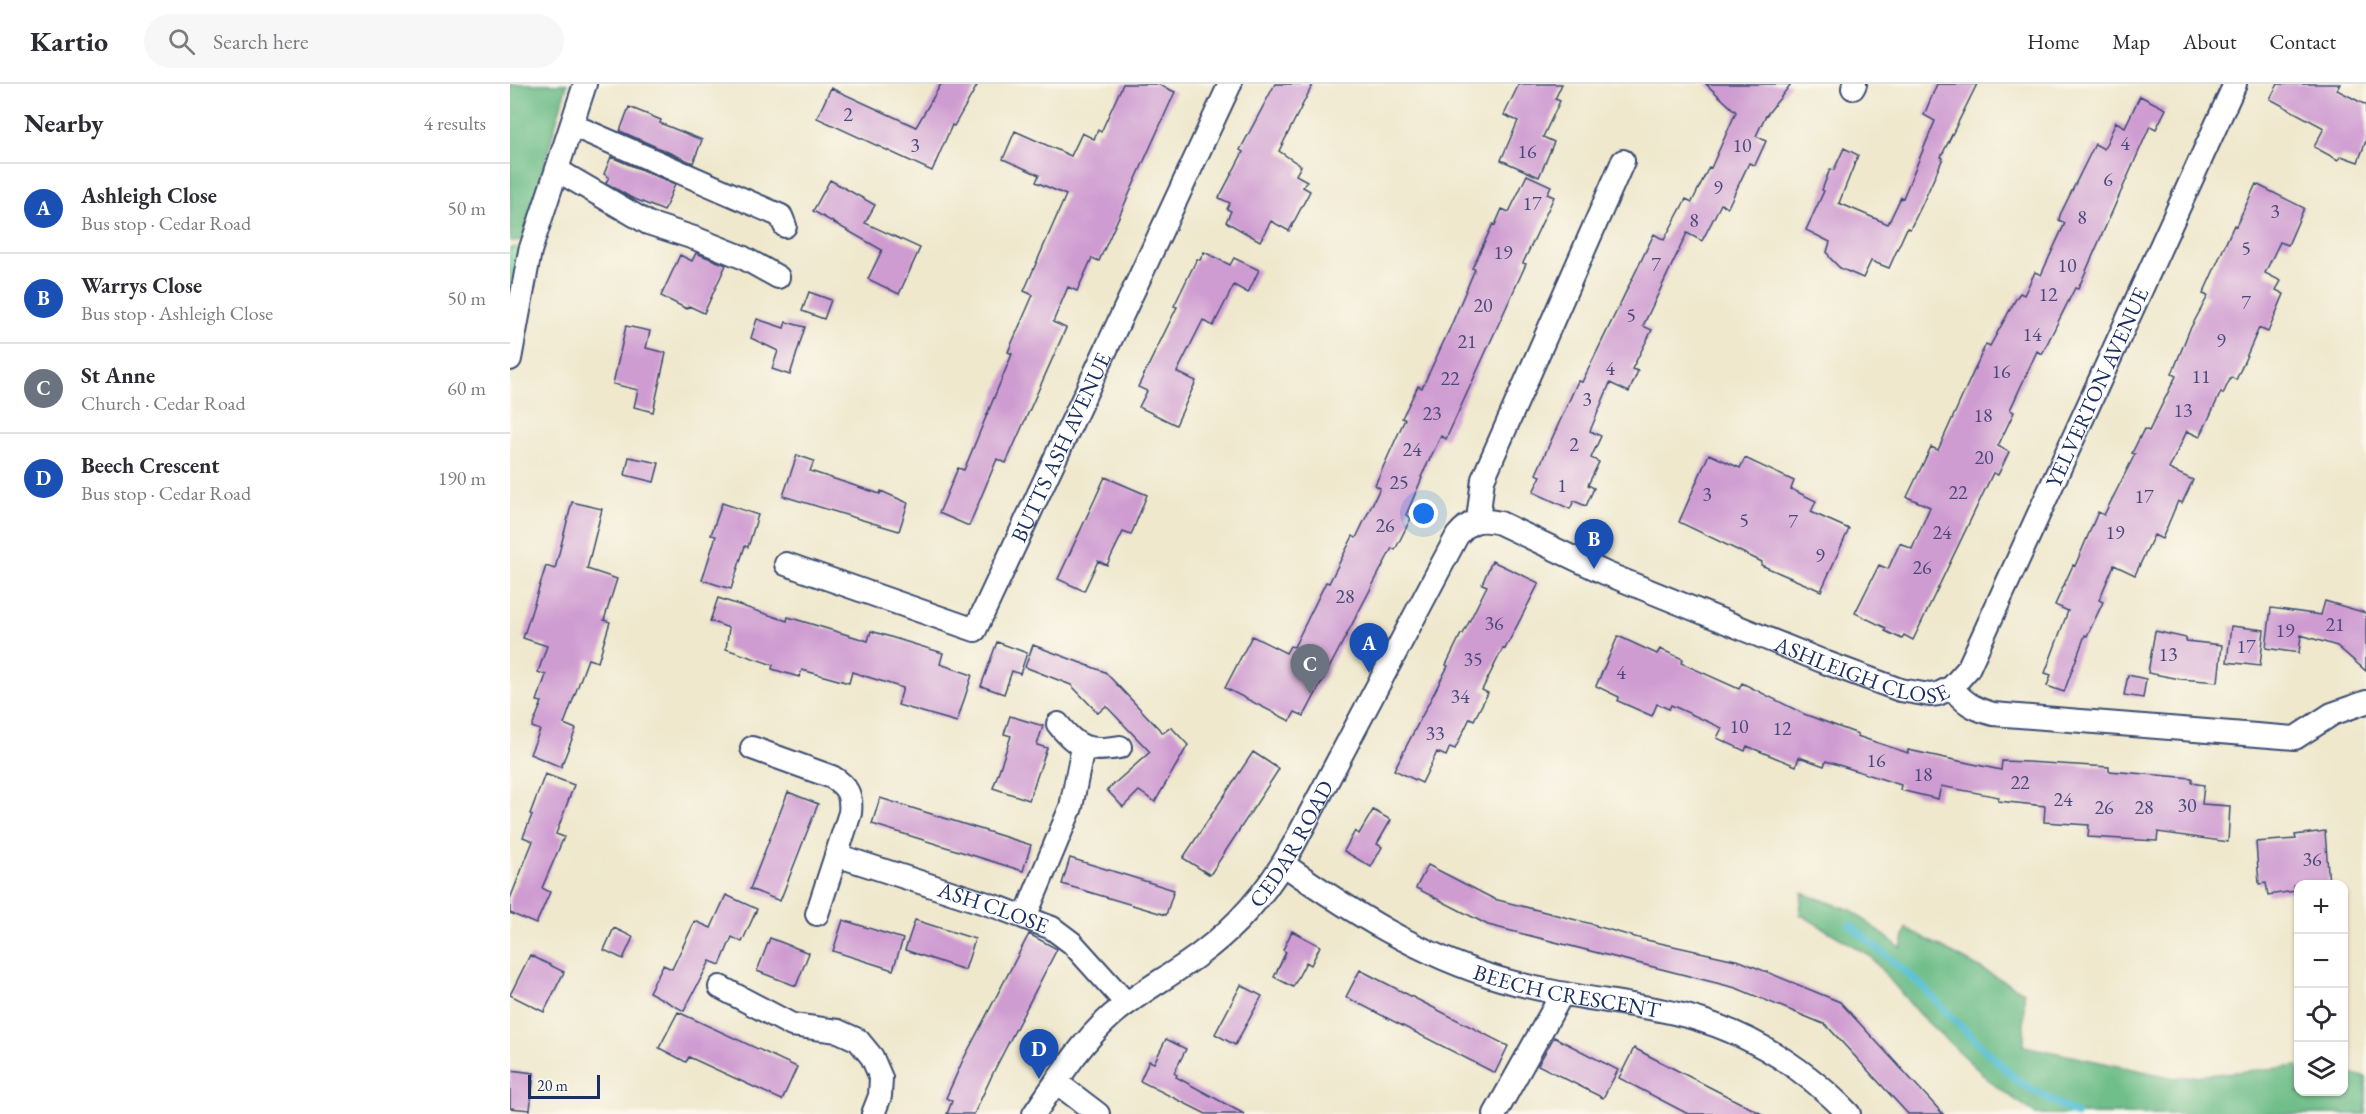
<!DOCTYPE html>
<meta charset="utf-8">
<style>
:root{--surface:#fff;--page:#f7f7f7;--text:#2b2b33;--muted:#7c7c81;--line:#e1e1e2;--accent:#0f766e}
body{margin:0;font-family:"EB Garamond",serif;background:var(--page);color:var(--text)}
.controls{position:absolute;right:18px;bottom:18px;display:grid;overflow:hidden;border-radius:12px;box-shadow:0 2px 4px #0004}
.controls button{width:54px;height:54px;display:grid;place-items:center;padding:0;border:0;border-bottom:2px solid var(--line);background:var(--surface);color:var(--text);font:30px sans-serif}
.scale{position:absolute;left:18px;bottom:15px;width:72px;box-sizing:border-box;padding-left:6px;border:3px solid #1b2f5e;border-top:0;font-size:16px;line-height:21px;white-space:nowrap;color:#1b2f5e;-webkit-text-stroke:4px #fbf7ec;paint-order:stroke}
.you{position:absolute;left:914px;top:430px;width:21px;height:21px;margin:-15px;border:4px solid #fff;border-radius:50%;background:#1a73e8;box-shadow:0 0 0 9px #1a73e833}
.badge{display:grid;place-items:center;width:39px;height:39px;border-radius:50%;background:var(--accent);color:#fff;font-size:20px;font-weight:700}
.pin{position:absolute;translate:-50% -50px;filter:drop-shadow(0 2px 3px #0008)}
.pin::after{content:'';position:absolute;top:32px;width:21px;height:18px;background:inherit;clip-path:polygon(0 0,100% 0,50% 100%)}
.list{margin:0;padding:0;list-style:none}
h2{display:flex;justify-content:space-between;align-items:center;height:78px;margin:0;padding:0 24px;font-size:26px}
h2 small{font-size:20px;font-weight:400;color:var(--muted)}
.list li{display:grid;grid-template-columns:39px 1fr auto;gap:18px;align-items:center;box-sizing:border-box;height:90px;padding:0 24px;border-top:2px solid var(--line)}
.list b{display:block;font-size:22px;white-space:nowrap}
.list p{margin:0;font-size:20px;white-space:nowrap;color:var(--muted)}
.list em{font-size:20px;font-style:normal;color:var(--muted)}
.icon{flex:none;width:33px;height:33px;fill:none;stroke:currentColor;stroke-width:2;stroke-linecap:round;stroke-linejoin:round}
.map{position:relative;flex:none;width:1856px;height:1030px;overflow:hidden}
header{display:flex;align-items:center;gap:36px;box-sizing:border-box;height:84px;padding:0 30px;background:var(--surface);border-bottom:2px solid var(--line)}
header strong{font-size:28px}
nav{display:flex;gap:33px;margin-inline-start:auto;font-size:21px}
.search{width:420px;height:54px;background:var(--page);display:flex;align-items:center;gap:15px;box-sizing:border-box;padding:0 21px;border-radius:33px;color:var(--muted);font-size:22px}
main{display:flex}
aside{flex:1;background:var(--surface)}
.map>svg:first-child{display:block}
.green{fill:#8be0a3;stroke:#538880;stroke-width:1.5}
.forest{fill:#70be89;stroke:#467674;stroke-width:1.5}
.lines{fill:none;stroke-linecap:round;stroke-linejoin:round}
.stream{stroke:#55bfd2;stroke-width:8}
.building{fill:#cf9cd1}
.minor-casing{stroke:#3b4b6f;stroke-width:26}
.minor{stroke:#fff;stroke-width:22}
.labels{text-anchor:middle;stroke-width:6;stroke-linejoin:round;paint-order:stroke}
.number-label{font-size:20px;fill:#484a7b}
.street-label{font-size:22px;fill:#1b2f5e;stroke:#fbf7ec}
</style>
<header>
<strong>Kartio</strong>
<div class="search"><svg class="icon" aria-label="search" viewBox="0 0 24 24"><circle cx="10" cy="10" r="6"/><path d="M15 15l6 6"/></svg>Search here</div>
<nav><a>Home</a><a>Map</a><a>About</a><a>Contact</a></nav>
</header>
<main>
<aside>
<h2>Nearby<small>4 results</small></h2>
<ul class="list">
<li><span class="badge" style="background:#1a4fb4">A</span><div><b>Ashleigh Close</b><p>Bus stop · Cedar Road</p></div><em>50 m</em></li>
<li><span class="badge" style="background:#1a4fb4">B</span><div><b>Warrys Close</b><p>Bus stop · Ashleigh Close</p></div><em>50 m</em></li>
<li><span class="badge" style="background:#6b7280">C</span><div><b>St Anne</b><p>Church · Cedar Road</p></div><em>60 m</em></li>
<li><span class="badge" style="background:#1a4fb4">D</span><div><b>Beech Crescent</b><p>Bus stop · Cedar Road</p></div><em>190 m</em></li>
</ul>
</aside>
<div class="map">
<svg width="1856" height="1030" viewBox="0 0 1856 1030">
<rect width="100%" height="100%" fill="#fbf7ec"/>
<filter id="ink" filterUnits="userSpaceOnUse"><feTurbulence type="fractalNoise" baseFrequency=".0167" numOctaves="2"/><feDisplacementMap in="SourceGraphic" scale="12" xChannelSelector="R" yChannelSelector="G"/><feConvolveMatrix kernelMatrix="1 2 1 2 8 2 1 2 1" color-interpolation-filters="sRGB"/></filter>
<filter id="wash" filterUnits="userSpaceOnUse"><feTurbulence type="fractalNoise" baseFrequency=".008" numOctaves="4" result="noise"/><feDisplacementMap in="SourceGraphic" scale="24" xChannelSelector="R" yChannelSelector="G"/><feGaussianBlur stdDeviation="1.35" result="paint"/><feColorMatrix in="noise" values="0 0 0 0 0 0 0 0 0 0 0 0 0 0 0 0 0 1.4 0 .05"/><feComposite in="paint" operator="in"/></filter>
<g filter="url(#wash)">
<rect width="100%" height="100%" fill="#efe8cd"/>
<path class="green" d="M0,164h14l-14,68z"/>
<path class="forest" d="M0,0h57l-44,156 -13,1z
M1292,809l49,17 50,38 5,-20 118,64v54l151,32 123,-12v26h46v-19l22,4v37h-330l-43,-30 -74,-70 -49,-58 -70,-42z"/>
<g class="lines">
<path class="stream" d="M1340,841l72,61 28,30 69,66 57,32"/>
</g>
<g id="blocks">
<path class="building" d="M431,0h37l-24,42 -2,-1 -20,46 -115,-53 14,-30 85,39z
M613,0h34l18,8 -76,169 -7,-3 -15,33 -9,-4 -15,35 13,6 -60,135 -9,-4 -28,67 -30,-13 19,-45 6,2 48,-116 -4,-2 25,-57 -9,-4 42,-96 -30,-13 3,-7 -36,-16 12,-28 56,25 11,-23 12,6 4,-9 3,2z
M765,0h38l-34,67 22,15 -5,9 11,6 -4,6 7,4 -21,40 -18,-10 -11,20 -34,-19 5,-11 -4,-2 3,-6 -11,-5 24,-46 -3,-2z
M1009,0h43l-7,15 5,2 -17,36 11,5 -15,35 -38,-17 17,-39 -14,-6z
M1196,0h85l-26,33 -9,19 10,5 -11,24 -6,-2 -21,44 -7,-3 -19,37 -15,-8 -44,93 9,4 -20,39 6,2 -9,21 -19,-9 -20,48 11,5 -10,22 8,4 -11,23 6,3 -8,18 -12,-5 -4,8 -37,-17 8,-16 -5,-2 42,-93 4,1 72,-148 10,6 22,-41 6,3 17,-35 2,1 25,-56z
M1427,0h40l-36,73 2,1 -21,47 -12,24 -3,-1 -18,40 -18,-7 -8,17 -23,-10 -10,-10 -3,-6 3,-10 -24,-12 18,-39 -2,-1 8,-21 4,1 10,-22 14,7 -19,48 49,21 13,-27 2,1 32,-77 -11,-6z
M1768,0h62l-3,6 29,15v36l-8,21 -17,-6 -3,4 -24,-13 10,-19 -54,-29z
M1630,12l26,13 -10,20 -6,-3 -72,163 -3,-1 -33,66 -5,-3 -27,59 4,2 -16,34 11,6 -11,23 -5,-2 -80,167 -9,-5 -2,4 -17,-8 1,-3 -31,-15 24,-48 9,4 12,-26 12,6 18,-42 -23,-10 24,-50 7,3 48,-106 4,2 27,-49 3,-4 4,2 11,-23 6,3 24,-52 -6,-3 1,-5 35,-71 9,5 12,-27 9,5z
M119,23l32,13 -1,3 42,17 -9,23 -73,-32z
M101,73l64,27 -11,27 -34,-14 -24,-14 3,-6 -5,-3z
M1017,91l24,11 -4,8 7,3 -31,66 3,1 -80,175 -5,-3 -20,41 1,1 -16,37 5,3 -16,32 -3,-2 -88,168 -9,-4 -5,9 -65,-33 27,-52 34,17 4,-7 4,1 32,-65 3,1 24,-47 3,2 24,-50 -5,-3 30,-66 -3,-1 16,-32 4,2 28,-60 25,-59 -3,-1 21,-44 2,1 7,-16 7,3z
M320,96l45,25 -10,18 55,25 -21,46 -31,-15 14,-29 -69,-39z
M1746,100l48,24 -16,37 -8,-3 -15,31 16,8 -5,9 8,4 -16,38 -9,-4 -23,52 -5,-3 -8,17 -2,-2 -21,45 -13,-6 -18,38 24,11 -11,23 -4,-2 -16,38 -8,-4 -19,40 -21,-10 -15,35 4,2 -16,34 -2,-1 -21,57 -17,-6 4,-11 -6,-2 23,-62 -13,-6 18,-40 2,1 23,-54 6,3 31,-61 -3,-1 12,-24 5,2 27,-55 -4,-2 17,-43 19,-35 -5,-2 31,-69 2,1z
M694,168l26,13 4,-7 25,12 -11,23 -14,-8 -21,41 -10,-6 -26,52 19,9 -20,44 -37,-18 8,-16 -9,-4 39,-80 -3,-1 15,-31 8,-16 3,1z
M186,169l30,12 -22,48 -15,-7 -2,3 -26,-13 19,-41 12,6z
M299,208l22,8 -7,19 -22,-8z
M247,235l27,9 2,-6 19,5 -15,48 -18,-6 6,-18 -27,-13z
M116,242l24,5 -4,17 20,5 -13,59 -19,-5 4,-17 -25,-6z
M1199,370l31,14 5,-10 49,23 -3,8 25,12 -5,11 38,17 -28,62 -60,-26 1,-3 -83,-40z
M287,371l17,6 -4,10 70,23 1,-3 27,12 -9,28 -116,-35z
M119,373l30,6 -5,19 -29,-7z
M595,393l42,18 -16,40 -8,-3 -16,33 -9,-4 -14,30 -26,-12z
M62,418l30,7 -15,60 30,10 -13,41 6,2 -12,40 -10,-3 -24,65 12,5 -15,38 -31,-13 10,-24 -8,-3 10,-25 -5,-1 9,-26 -8,-3 9,-26 -24,-8 23,-72 9,3z
M212,419l36,12 -10,32 -3,-1 -14,43 -29,-9 14,-44 -5,-1z
M982,477l47,22 -34,66 -2,-1 -21,42 6,3 -14,27 -4,-2 -15,31 -5,-2 -4,9 -9,-4 -15,31 -28,-13 54,-104 -2,-1 15,-31h2l24,-48 -5,-2z
M208,514l69,23 1,-4 80,24 3,-10 72,22 -3,11 32,11 -15,47 -59,-17 5,-17 -51,-16 -3,11 -47,-13 -3,7 -27,-8 1,-4 -47,-16 3,-21 -19,-7z
M1815,517l41,12v58l-29,-25 -36,-11 -2,18 -33,-5 5,-40 50,7z
M1721,542l33,4 -4,36 -33,-4z
M1645,547l31,7v3l36,4 -4,37 -38,-3 -32,-6z
M1108,552l39,18 3,-5 23,10 -2,4 58,26 3,-6 62,31 54,20 -1,2 51,17v-3l93,20 1,-9 25,1 82,5v4l83,7v5l12,2 -2,19 28,2 -2,36 -70,-10 -1,9 -69,-4 1,-12 -45,-3 1,-16 -47,-5 1,-4 -58,-11 -3,13 -38,-9 1,-5 -75,-24 -2,5 -25,-9 -3,9 -49,-20 -2,5 -28,-13 5,-10 -51,-23 -2,4 -12,-5 -5,12 -34,-15 1,-4 -23,-11z
M487,558l30,11 -7,21 -8,-3 -8,23 -23,-8z
M523,561l72,27 58,61 8,-6 17,18 -33,57 -16,-11 -16,16 -16,-17 43,-38 -44,-46 -8,7 -27,-28 -46,-18z
M1618,591l18,4 -3,19 -19,-3z
M500,632l33,10 -6,19 10,3 -18,52 -36,-12 18,-52 -7,-2z
M743,668l26,17 -69,106 -27,-17z
M35,690l29,11 -18,49 8,3 -22,51 8,4 -14,32 -26,-11v-14l23,-58 -10,-4 9,-22 -2,-1z
M278,708l30,12 -38,97 -30,-12z
M370,714l151,47 -8,26 -151,-47z
M863,726l18,10 -14,24 5,3 -11,20 -27,-16 11,-20 4,3z
M1815,747l4,54h-35l1,6 -27,4 -2,-12 -7,1 -3,-42 40,-3 -1,-4z
M560,774l104,32 -8,25 -104,-31z
M918,781l66,34 102,26v1l46,13 98,22 100,41 103,112h-35l-82,-89 -90,-37 -248,-63 -72,-37z
M216,811l31,14 -15,33 -10,-5 -12,28 -10,-4 -26,50 -35,-19 14,-27 9,4 23,-48 16,7z
M333,836l60,19 -10,31 -60,-19z
M405,836l60,19 -10,31 -60,-20z
M104,844l19,9 -10,22 -19,-9z
M782,847l28,15 -9,19 -5,-3 -13,25 -19,-10 12,-25 -3,-2z
M519,850l28,15 -63,122 -20,43h-27l5,-13 -6,-3 17,-38z
M260,854l39,15 -13,33 -39,-15z
M20,871l34,17 -20,40 -34,-17z
M850,886l148,76 -13,27 -149,-76z
M731,901l21,11 -27,49 -20,-11z
M168,928l119,55 -15,33 -93,-43 -3,5 -27,-14z
M1044,953l64,33 -15,28 -65,-33z
M656,955l20,10 -12,24 3,2 -1,2 68,37h-38l-66,-33 9,-20 5,2z
M1124,964l19,10 109,56h-74l-69,-36z
M0,986l24,3 -4,37 -20,-2z"/>
</g>
</g>
<g filter="url(#ink)">
<use href="#blocks" fill-opacity="0" stroke="#3b4b6f" stroke-width="1.5"/>
<g class="lines">
<defs>
<g id="minor">
<path d="M1343,4l2,-4"/>
<path d="M62,41l209,91 4,10"/>
<path d="M47,86l91,53 49,16 45,18 36,20"/>
<path d="M0,275l20,-108 55,-167"/>
<path d="M968,436l5,-41 140,-318"/>
<path id="s1" d="M276,480l189,66 255,-546"/>
<path d="M1442,603c11,16 23,22 41,27l302,24 37,-24 34,-12"/>
<path d="M548,640c20,25 30,28 62,23"/>
<path d="M242,664l80,29c15,9 20,18 18,36l-33,101"/>
<path id="s2" d="M326,771l164,53 52,20 20,15 54,60"/>
<path id="s3" d="M773,780c69,48 136,91 217,115 54,16 110,21 165,32 71,14 134,51 184,103"/>
<path d="M515,833l46,-110 12,-60"/>
<path d="M210,903l72,38 46,6 20,9 14,17 9,21 -1,18 -7,18"/>
<path d="M546,998l42,32"/>
<path id="s4" d="M524,1030c23,-33 46,-70 76,-97 27,-24 61,-41 90,-63 39,-29 71,-67 94,-110l163,-308c13,-16 23,-18 43,-13l105,50 222,90 73,27 30,5 8,-1 14,-7 16,-18 267,-585"/>
<path d="M985,1030l67,-120"/>
</g>
</defs>
<use href="#minor" class="minor-casing"/>
<use href="#minor" class="minor"/>
</g>
</g>
<g class="labels">
<g class="number-label">
<text x="338" y="37">2</text>
<text x="1615" y="66">4</text>
<text x="405" y="68">3</text>
<text x="1232" y="68">10</text>
<text x="1017" y="74">16</text>
<text x="1598" y="102">6</text>
<text x="1208" y="110">9</text>
<text x="1022" y="126">17</text>
<text x="1765" y="134">3</text>
<text x="1572" y="140">8</text>
<text x="1184" y="143">8</text>
<text x="1736" y="171">5</text>
<text x="993" y="175">19</text>
<text x="1146" y="187">7</text>
<text x="1557" y="188">10</text>
<text x="1538" y="217">12</text>
<text x="1736" y="225">7</text>
<text x="973" y="228">20</text>
<text x="1121" y="238">5</text>
<text x="1522" y="257">14</text>
<text x="1711" y="263">9</text>
<text x="957" y="264">21</text>
<text x="1100" y="291">4</text>
<text x="1491" y="294">16</text>
<text x="1691" y="299">11</text>
<text x="940" y="301">22</text>
<text x="1077" y="322">3</text>
<text x="1673" y="333">13</text>
<text x="922" y="336">23</text>
<text x="1473" y="338">18</text>
<text x="1064" y="367">2</text>
<text x="902" y="372">24</text>
<text x="1474" y="380">20</text>
<text x="889" y="405">25</text>
<text x="1052" y="408">1</text>
<text x="1448" y="415">22</text>
<text x="1197" y="417">3</text>
<text x="1634" y="419">17</text>
<text x="1234" y="443">5</text>
<text x="1283" y="444">7</text>
<text x="875" y="448">26</text>
<text x="1432" y="455">24</text>
<text x="1605" y="455">19</text>
<text x="1310" y="478">9</text>
<text x="1412" y="490">26</text>
<text x="835" y="519">28</text>
<text x="984" y="546">36</text>
<text x="1825" y="547">21</text>
<text x="1775" y="553">19</text>
<text x="1736" y="569">17</text>
<text x="1658" y="577">13</text>
<text x="963" y="582">35</text>
<text x="1111" y="595">4</text>
<text x="950" y="619">34</text>
<text x="1229" y="649">10</text>
<text x="1272" y="651">12</text>
<text x="925" y="656">33</text>
<text x="1366" y="683">16</text>
<text x="1413" y="697">18</text>
<text x="1510" y="705">22</text>
<text x="1553" y="722">24</text>
<text x="1677" y="728">30</text>
<text x="1594" y="730">26</text>
<text x="1634" y="730">28</text>
<text x="1802" y="782">36</text>
</g>
<g class="street-label">
<text dy="8" stroke="none"><textPath href="#s4" startOffset="1598">YELVERTON AVENUE</textPath></text>
<text dy="8" stroke="none"><textPath href="#s1" startOffset="402">BUTTS ASH AVENUE</textPath></text>
<text dy="8" stroke="none"><textPath href="#s4" startOffset="1168">ASHLEIGH CLOSE</textPath></text>
<text dy="8" stroke="none"><textPath href="#s4" startOffset="378">CEDAR ROAD</textPath></text>
<text dy="8" stroke="none"><textPath href="#s2" startOffset="166">ASH CLOSE</textPath></text>
<text dy="8" stroke="none"><textPath href="#s3" startOffset="315">BEECH CRESCENT</textPath></text>
</g>
</g>
</svg>
<div class="controls">
<button>+</button>
<button>−</button>
<button><svg class="icon" aria-label="locate" viewBox="0 0 24 24"><circle cx="12" cy="12" r="6"/><path d="M12 2v4M12 18v4M2 12h4M18 12h4"/></svg></button>
<button><svg class="icon" aria-label="layers" viewBox="0 0 24 24"><path d="M12 4l9 5-9 5-9-5zM3 14l9 5 9-5"/></svg></button>
</div>
<div class="scale">20 m</div>
<div class="you"></div>
<div class="pin badge" style="left:859px;top:589px;background:#1a4fb4">A</div>
<div class="pin badge" style="left:1084px;top:485px;background:#1a4fb4">B</div>
<div class="pin badge" style="left:800px;top:610px;background:#6b7280">C</div>
<div class="pin badge" style="left:529px;top:995px;background:#1a4fb4">D</div>
</div>
</main>
